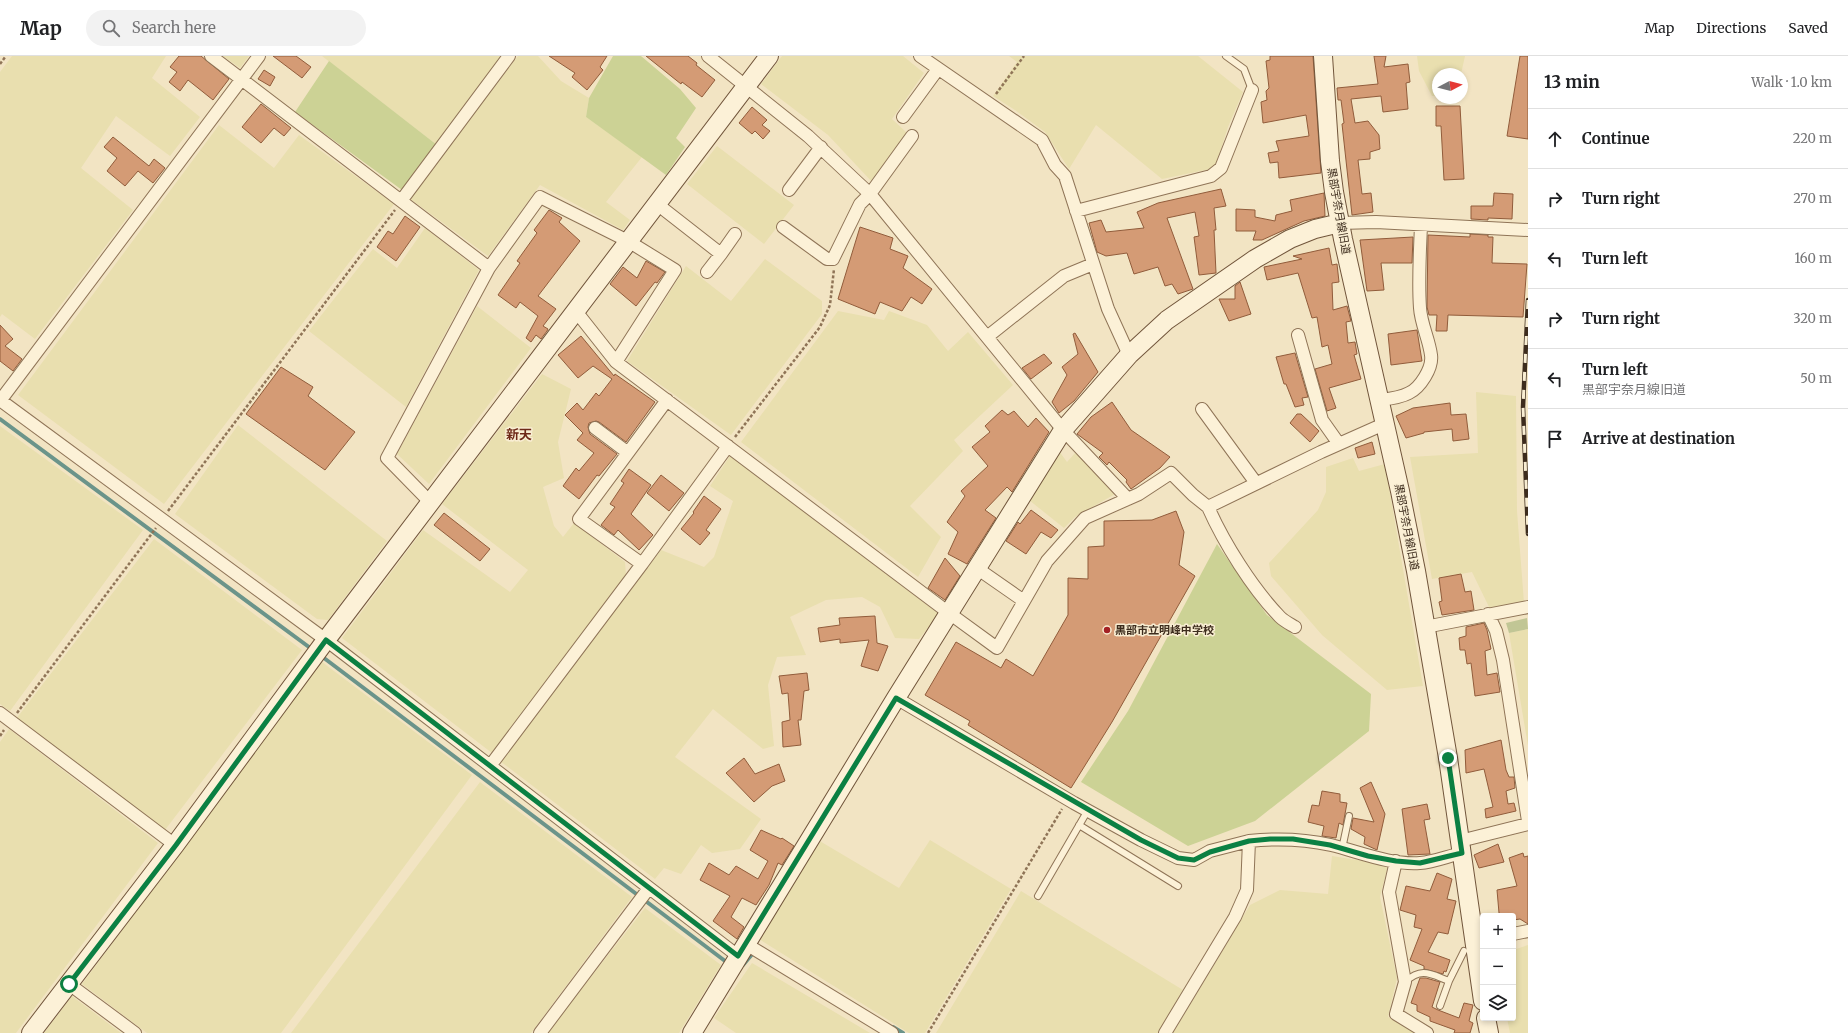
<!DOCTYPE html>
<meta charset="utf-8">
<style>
:root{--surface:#fff;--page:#f2f2f2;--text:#202124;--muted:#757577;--line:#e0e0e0}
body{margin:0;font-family:Merriweather,"Noto Sans JP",serif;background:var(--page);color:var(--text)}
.controls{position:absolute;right:12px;bottom:12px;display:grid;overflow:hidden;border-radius:4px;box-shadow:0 2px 6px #0003}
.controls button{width:36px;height:36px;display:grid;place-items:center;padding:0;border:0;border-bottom:1px solid var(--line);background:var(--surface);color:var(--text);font:20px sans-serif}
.compass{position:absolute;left:1432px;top:12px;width:36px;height:36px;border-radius:50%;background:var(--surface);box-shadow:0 2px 6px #0003;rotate:83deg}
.stop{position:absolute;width:12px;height:12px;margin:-9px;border:3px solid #0b8043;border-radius:50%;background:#fff}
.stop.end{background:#0b8043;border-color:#fff;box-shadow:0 1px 4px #0008}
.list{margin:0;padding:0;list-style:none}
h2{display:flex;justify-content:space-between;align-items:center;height:52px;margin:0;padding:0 16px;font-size:17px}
h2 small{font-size:13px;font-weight:400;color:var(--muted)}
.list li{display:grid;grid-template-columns:26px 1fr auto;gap:12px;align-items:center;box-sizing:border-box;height:60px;padding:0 16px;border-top:1px solid var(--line)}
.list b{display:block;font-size:15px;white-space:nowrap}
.list p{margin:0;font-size:13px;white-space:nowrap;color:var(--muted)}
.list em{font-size:13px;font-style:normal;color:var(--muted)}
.icon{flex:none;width:22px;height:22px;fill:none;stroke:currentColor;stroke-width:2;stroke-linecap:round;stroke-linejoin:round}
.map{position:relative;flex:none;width:1528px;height:977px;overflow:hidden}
header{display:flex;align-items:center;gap:24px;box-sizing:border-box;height:56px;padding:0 20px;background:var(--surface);border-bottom:1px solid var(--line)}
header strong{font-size:19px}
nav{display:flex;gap:22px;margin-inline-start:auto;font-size:14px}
.search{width:280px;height:36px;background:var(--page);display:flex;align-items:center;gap:10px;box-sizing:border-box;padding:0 14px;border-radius:22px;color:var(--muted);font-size:15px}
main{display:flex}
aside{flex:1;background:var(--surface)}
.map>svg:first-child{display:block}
.farmland{fill:#e9dfaf}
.green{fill:#ccd295}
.cemetery{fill:#c1c695}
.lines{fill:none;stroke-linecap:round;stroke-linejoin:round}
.stream{stroke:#6b948a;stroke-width:4}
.building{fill:#d49b75;stroke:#915c3b}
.lane-casing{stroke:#8f7457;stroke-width:8}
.street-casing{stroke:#8f7457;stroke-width:14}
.secondary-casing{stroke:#71553b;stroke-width:20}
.path{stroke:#8f7457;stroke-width:2.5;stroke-dasharray:3 2;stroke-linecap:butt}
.lane{stroke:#fcf1d7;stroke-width:6}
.street{stroke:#fcf1d7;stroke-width:12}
.secondary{stroke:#fcf1d7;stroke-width:18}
.rail-casing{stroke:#3d2c1d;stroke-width:4.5}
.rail{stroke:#f9eed3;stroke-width:3;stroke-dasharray:9;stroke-linecap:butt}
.route{stroke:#0b8043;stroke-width:5}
.poi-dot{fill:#a42124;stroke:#f9eed3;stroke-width:1.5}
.labels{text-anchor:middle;stroke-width:3;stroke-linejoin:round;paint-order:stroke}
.street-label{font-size:11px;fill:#3d2c1d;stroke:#f9eed3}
.poi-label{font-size:11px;font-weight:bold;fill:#3d2c1d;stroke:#f9eed3;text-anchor:start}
.quarter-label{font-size:13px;font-weight:bold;fill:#6e2918;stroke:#f9eed3}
</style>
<header>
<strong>Map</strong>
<div class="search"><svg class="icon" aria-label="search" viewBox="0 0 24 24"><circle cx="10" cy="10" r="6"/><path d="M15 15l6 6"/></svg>Search here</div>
<nav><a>Map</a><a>Directions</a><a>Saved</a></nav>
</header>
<main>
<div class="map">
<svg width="1528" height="977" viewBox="0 0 1528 977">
<rect width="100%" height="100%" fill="#f2e4c3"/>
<path class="farmland" d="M12,0h154l-14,22 48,39 -30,39 -54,-40 -35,52 52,42 -98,129 -33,-25 -2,3v-245z
M223,0h26l-9,12z
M322,0h180l-65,89z
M518,0h20l23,25 28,17 -3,19 56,40 -36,45 24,18 -7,10 -83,-45 -52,71 -79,-58z
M782,0h121l21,17 -32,46 15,14 -34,50 -45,-48 -67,-51z
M1009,0h189l45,36 -15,35 -13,41 -53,11 -66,-54 -27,44 -24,-37 -30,-22 -22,-14 24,-34z
M1417,0h48l-4,18h-23v22h-6l-13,-25z
M219,69l55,43 25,-33 95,69 -230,300 -146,-109z
M717,90l77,59 -30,39 -77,-60z
M425,172l54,42 -73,137 -97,-76 64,-82 24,19z
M765,203l57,42v13l-91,121 -104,-74 59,-95 45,35z
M477,250l54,42 -102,136 -32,-30z
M838,255l46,9 5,-9 38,14 21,26 20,-19 45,53 -59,55 9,11 -53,55 31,31 -23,40 -177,-135z
M542,318l29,15 -13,53 6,36 -21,9 11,39 9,11 11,-14 51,39 1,14 -134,177 -150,-115 81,-108 87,62 18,-22 -86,-66z
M1476,336l40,4 1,115 7,92 -34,6 -18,-37 -40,7 -22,-122 68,-4z
M238,369l149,116 -59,79 -11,-1 -142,-105z
M0,370l143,104 -133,181 -10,-7z
M1059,395l8,11 9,-10 39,42 -40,23 -11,11 -35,-28z
M730,400l209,158 -20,25 -24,-1 -15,-31 -18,-10 -36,3 -36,17 16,38 -29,2 -9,28 6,61 -11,3 -50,-40 -38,48 86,62 -21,30 -28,4 -11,-8 -20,29 -17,-6 -9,11 -155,-118 161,-211 43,17 10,-10 19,-56 -23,-15z
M1353,402l6,13 26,-7 38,222 -36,4 -65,-55 -51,-59 -2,-13 49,-53 8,-18v-25z
M154,483l148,111 -137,180 -149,-111z
M1528,573v117l-19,-113z
M322,606l150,113 -191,258h-134l-65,-49z
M9,673l149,114 -142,190h-16v-291z
M480,726l152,115 -101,136h-240z
M818,784l81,48 31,-48 81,49 -86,144h-16l-150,-94z
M1332,800l56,9 -8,32 17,81 -9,39 35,16h-250l77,-128 30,-15 48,4z
M1021,835l162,99 -25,43h-222z
M645,852l76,57 -42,68h-132z
M1528,889v88h-18l-3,-15h6v-68z
M752,907l118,70h-134l-22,-15z
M72,940l49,37h-77z"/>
<path class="green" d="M613,0h28l39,33 16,19 -20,30 9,9 -19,28 -80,-58 3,-19z
M329,5l108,84 -35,45 -107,-78z
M1217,488l50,71 104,79 -2,37 -114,90 -67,25 -107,-64 47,-71z"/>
<path class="cemetery" d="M1527,562l1,11 -19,4 -3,-10z"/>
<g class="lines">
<path class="stream" d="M0,363l313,231
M320,599l409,309
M743,909l11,-13
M893,971l10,6"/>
</g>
<path class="building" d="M179,0h22l28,23 -16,21 -25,-20 -8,11 -11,-9 8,-10 -7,-5z
M273,0h23l15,11 -9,11z
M549,0h58l-7,11 3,3 -16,20 -15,-13 3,-4z
M646,0h42l9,7 -1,2 19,15 -13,17 -20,-15 -1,2z
M1270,0h43l8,117 -42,5 -1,-16 -8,1 -2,-10 11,-2 -3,-10 33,-5 -3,-21 -43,8 -2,-21 6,-2 -1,-9 3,-3 -3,-27 4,-1z
M1374,0h12l-2,11 24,-3 2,18 -4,1 2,26 -25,3 -2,-16 -30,3 4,24 13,-2 11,14 1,14 -10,3v7l-12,1 4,34 9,-1 2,19 -21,3 -10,-91 2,-1 -3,-23h-3l-1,-12 41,-4z
M1520,0h8v83l-21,-3z
M264,14l11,7 -5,9 -12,-7z
M261,48l30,24 -7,8 -10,-8 -13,15 -19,-16z
M1436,50h24l4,73 -20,1 -3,-54h-5z
M752,51l15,13 -5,5 8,6 -7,8 -8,-8 -3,3 -13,-11z
M113,81l36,29 5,-7 11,9 -12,15 -15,-12 -13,15 -18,-15 10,-13 -13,-11z
M1221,133l5,17 -12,2 2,22h-2l2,43 -17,2 -5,-38 5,-1 -4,-24 -28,6 26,71 -15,5 -6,-10 -7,2 -7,-19 -24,7 -7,-21 -21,3 -9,-4 -8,-29 12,-3 5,12 38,-4 -7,-16 21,-9z
M1324,137l1,23 -21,5 -42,19h-9l3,-9h-20v-22l19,1v7l20,4 1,-6 16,-4 -2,-11z
M1494,137l19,1 -1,25 -24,-1v2l-17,-1v-13h22z
M549,154l13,8 -3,4 21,19 -42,55 18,13 -13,17 5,3 -1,2 -6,8 -5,-4 -5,7 -5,-4 12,-22 -18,-14 -4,6 -18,-13 22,-32 -3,-2 20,-28 -3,-3z
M405,160l15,11 -24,34 -19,-14 11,-16 5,3z
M860,171l33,11 -3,11 18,7 -5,12 29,21 -10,15 -11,-7 -9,14 -22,-9 -5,12 -37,-15z
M1470,178l18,1v2h5l-1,26 35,1 -4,53 -75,-2 -1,16h-11l1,-16h-8l-2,-8 1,-72 42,2z
M1413,181l-1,26h-31l3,27 -17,1 -7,-51z
M1329,192l3,17 5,-1 2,18 -7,1 1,27 14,-4 4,15 -5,1 2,21 7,-1 2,12 -3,1 7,24 -32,9 7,20 -9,3 -12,-42 17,-5 -4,-19 -6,2 -5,-30 -5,1 -14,-45 -31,7 -3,-13 38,-8 -9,-3z
M646,205l19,11 -8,11 -2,-1 -19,24 -26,-22 13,-17 14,11z
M1240,226l11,32 -22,7 -10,-22h16v-13z
M0,269l13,14 -8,7 17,13 -9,12 -13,-10z
M1417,274l5,31 -31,4 -3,-31z
M1075,277l23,39 -24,29 -15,12 -7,-11 15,-27 -5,-8 16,-13 -5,-20z
M581,280l33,40 1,-2 40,28 -29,40 -27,-20 -3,-1 -7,2 -1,4 2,7 27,20 -18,22 -2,-1 -18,24 -16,-13 13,-18 3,3 15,-18 -17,-13 6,-7 -18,-18 12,-12 6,7 13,-17 3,3 13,-17 -19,-13 -15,12 -20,-23z
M1295,297l13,44 -6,1 2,7 -9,2 -9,-23h-2l-8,-27z
M1044,298l8,9 -21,16 -9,-11z
M281,311l32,20 -5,9 47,36 -30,38 -79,-56z
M1112,346l19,28 39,27 -10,11 -29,21 -5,-7 1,-2 -18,-18 -2,3 -8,-8 4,-4 -26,-19 14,-17z
M1450,347l1,12 15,-1 3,25 -16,2 -1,-12 -28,3v1l-18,5 -10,-22 17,-8z
M1002,354l6,5 6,-4 14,16 8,-9 13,14 -37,60 -5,-5 -22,23 11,8 -29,46 -19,-10 10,-22 -11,-10 18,-26 -4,-5 27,-25 -16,-19 18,-15 -5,-6z
M1297,358h4l18,17 -9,11 -20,-19z
M1372,386l3,12 -17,4 -3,-10z
M629,413l22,16 -20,29 22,21 -14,15 -21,-20 -4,5 -13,-10 14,-18 -5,-3 14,-21 -3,-2z
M661,419l23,18 -15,18 -22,-18z
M704,440l17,13 -15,21 4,3 -10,12 -19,-16 13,-16 -1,-1z
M1031,454l27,20 -7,8 -10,-6 -15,22 -20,-13 12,-19 2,2z
M1176,455l8,21 -5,33 16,11 -83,146 -41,66 -103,-63 2,-4 -45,-26 31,-53 45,26 5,-9 27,17 35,-61v-37l20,1v-32l16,-1v-25l48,-1z
M444,457l46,36 -10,12 -46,-36z
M945,502l15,18 -15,24 -17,-12z
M1461,518l4,18 6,-1 3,19 -32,5 -3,-13 3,-1 -3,-23z
M875,560l2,27 11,3 -10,25 -17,-5 8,-26 -29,3v-4l-20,3 -2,-14 22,-3 -1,-7z
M1484,567l3,7 4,19 -6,2 2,24 10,-2 3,19 -25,4 -4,-33 -4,1 -2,-14h-5l-1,-12 7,-2v-9z
M807,617l2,17 -5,1 -3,29h-3l3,25 -18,2 -1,-25 8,-2 -2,-27 -6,1 -3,-18z
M1501,684l5,30 3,7h5l1,11 -9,3 2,13 6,-1 2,8 -30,7 -1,-9 8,-2 -9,-38 -18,4 -1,-23z
M744,702l11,16 24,-10 6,17 -13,5 -18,16 -28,-29z
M1371,726l14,32 -8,36 -13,-6 1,-7 -14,-8 2,-11 21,4 -14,-34z
M1322,735l18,3v8l7,1 -4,22 -4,-2 -3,15 -14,-2 2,-10 -16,-4 4,-17 7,1z
M1427,748l3,15 -6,1 6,34 -22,1 -6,-46z
M761,774l20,9 1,-1 12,8 -12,19 -4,-2 -9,22 -13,20 -14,-7 -11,19 13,10 -7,12 -24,-18 17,-25 -30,-16 9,-17 20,12 7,-9 22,13 10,-18 -18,-11z
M1498,788l6,18 -25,6 -5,-13z
M1523,797l1,4 4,-1v68l-8,-5 -7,1v-4h-9l-5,-3 -2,-23 20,-4 -8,-28z
M1437,817l15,6 -5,20 9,2 -8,33 -10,-2 -10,20 22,8 -4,12 -2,-1 -1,3 -19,-5v-3l-14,-6 12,-31 -8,-2 2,-12 -16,-5 6,-24 24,5z
M1420,922h6l14,4 -8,25 6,3 21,8 5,-15 9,2 -4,16 4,2 -3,10h-16l1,-3 -25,-9v-4l-13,-6v-6l-6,-2z"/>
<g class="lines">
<defs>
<path id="lane" d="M1226,0l18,13 8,21
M1079,769l99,61
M1342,793l7,-33
M1038,840l50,-86
M1405,926c17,-15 25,-8 44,-1l15,-30
M1440,950l9,-25"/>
<path id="street" d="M211,0l278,212
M708,0l100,80 62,58 193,236 65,69
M920,0l122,84 13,25 10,11 43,133 21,46
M903,61l35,-48
M789,134l32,-43
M401,145l108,-145
M657,148l64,50 14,-20
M1076,155l135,-35 10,-8 31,-78
M1340,167l36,-1 152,8
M783,171l44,32h6l27,-55 10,-10 42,-58
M707,216l14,-18
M575,254l41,52
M1298,279l24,85 17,24
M987,281l77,-61 29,-12
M0,344l326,240 412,316
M667,344l-88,119 63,45 86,-118
M1379,344c9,-1 21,-2 30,-7 11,-5 24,-25 22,-38 -2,-16 -10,-31 -11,-47 -2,-28 0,-56 1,-83
M0,345l259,-345
M1202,353l54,74
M595,372l32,24
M430,446l-43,-44 102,-190 51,-71 88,44 47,29 -59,92 333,251 48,35 50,-87 38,-43 54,-24 32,-21 22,22 15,12 113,-55 63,-28
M1208,451c16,36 44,81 72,110 4,4 10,7 15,10
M978,513l46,32
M1488,558l8,17 7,29 25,161
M1425,571l103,-20
M896,642l178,105 67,37 37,18 16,2 16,-9 39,-10
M0,657l175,132
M490,710l152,-202
M1460,785l68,-17
M1396,805l-7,31 16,90 -9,32 31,19
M1513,878l15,-3
M746,888l146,89
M69,928l66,49
M540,977l109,-145
M1165,977l70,-116 12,-27 2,-49c28,-3 55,-2 82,4 29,7 59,20 89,18 14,-1 28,-7 42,-10"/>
<path id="secondary" d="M1323,0l7,105 4,31 9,47 57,252 16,80 32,187 35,243
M1486,962l3,15
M31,977l144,-188 151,-205 443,-584
M692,977l204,-335 167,-268 66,-75 38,-35 88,-61 35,-20 25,-10 25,-6"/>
</defs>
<use href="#lane" class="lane-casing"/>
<use href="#street" class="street-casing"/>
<use href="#secondary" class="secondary-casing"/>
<path class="path" d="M0,8l6,-8
M996,38l28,-38
M735,381l85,-110 10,-22 4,-36
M168,455l227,-301
M17,657l139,-185
M0,680l4,-6
M928,977l134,-224"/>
<use href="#lane" class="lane"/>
<use href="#street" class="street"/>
<use href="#secondary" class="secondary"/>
<defs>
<path id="rail" d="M1528,244l-5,107 5,127"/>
</defs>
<use href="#rail" class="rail-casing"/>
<use href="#rail" class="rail"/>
</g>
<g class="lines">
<path class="route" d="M69,928l107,-139 150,-205 412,316 158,-258 245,142 37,18 16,2 16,-8 39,-11 21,-2h23l37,6 38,11 28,5 24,2 42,-10 -14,-95"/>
</g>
<circle class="poi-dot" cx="1107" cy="574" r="4"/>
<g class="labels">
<g class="street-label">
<text transform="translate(1339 155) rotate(80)" y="4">黒部宇奈月線旧道</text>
<text transform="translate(1407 471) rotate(79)" y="4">黒部宇奈月線旧道</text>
</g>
<g class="poi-label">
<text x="1115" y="578">黒部市立明峰中学校</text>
</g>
<g class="quarter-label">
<text x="519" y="383">新天</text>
</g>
</g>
</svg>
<div class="controls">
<button>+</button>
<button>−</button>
<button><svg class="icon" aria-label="layers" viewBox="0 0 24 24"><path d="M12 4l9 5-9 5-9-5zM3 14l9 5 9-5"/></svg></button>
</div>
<svg class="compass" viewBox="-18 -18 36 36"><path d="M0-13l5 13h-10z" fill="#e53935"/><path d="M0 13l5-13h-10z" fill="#757577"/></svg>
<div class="stop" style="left:69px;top:928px"></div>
<div class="stop end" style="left:1448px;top:702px"></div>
</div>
<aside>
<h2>13 min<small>Walk · 1.0 km</small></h2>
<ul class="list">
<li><svg class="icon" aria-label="ahead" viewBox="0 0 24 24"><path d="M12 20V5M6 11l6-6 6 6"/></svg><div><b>Continue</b></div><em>220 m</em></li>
<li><svg class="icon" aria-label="right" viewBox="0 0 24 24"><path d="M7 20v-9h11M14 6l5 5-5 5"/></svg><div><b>Turn right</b></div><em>270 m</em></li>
<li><svg class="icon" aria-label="left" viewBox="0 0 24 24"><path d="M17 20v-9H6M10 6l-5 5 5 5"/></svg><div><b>Turn left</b></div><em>160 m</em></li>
<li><svg class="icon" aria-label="right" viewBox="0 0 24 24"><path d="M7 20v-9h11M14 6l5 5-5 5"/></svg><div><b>Turn right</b></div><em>320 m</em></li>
<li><svg class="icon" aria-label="left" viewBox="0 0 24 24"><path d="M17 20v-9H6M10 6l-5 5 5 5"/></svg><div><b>Turn left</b><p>黒部宇奈月線旧道</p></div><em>50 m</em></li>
<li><svg class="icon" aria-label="arrive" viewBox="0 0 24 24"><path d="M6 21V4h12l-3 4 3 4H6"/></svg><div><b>Arrive at destination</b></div></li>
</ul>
</aside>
</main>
